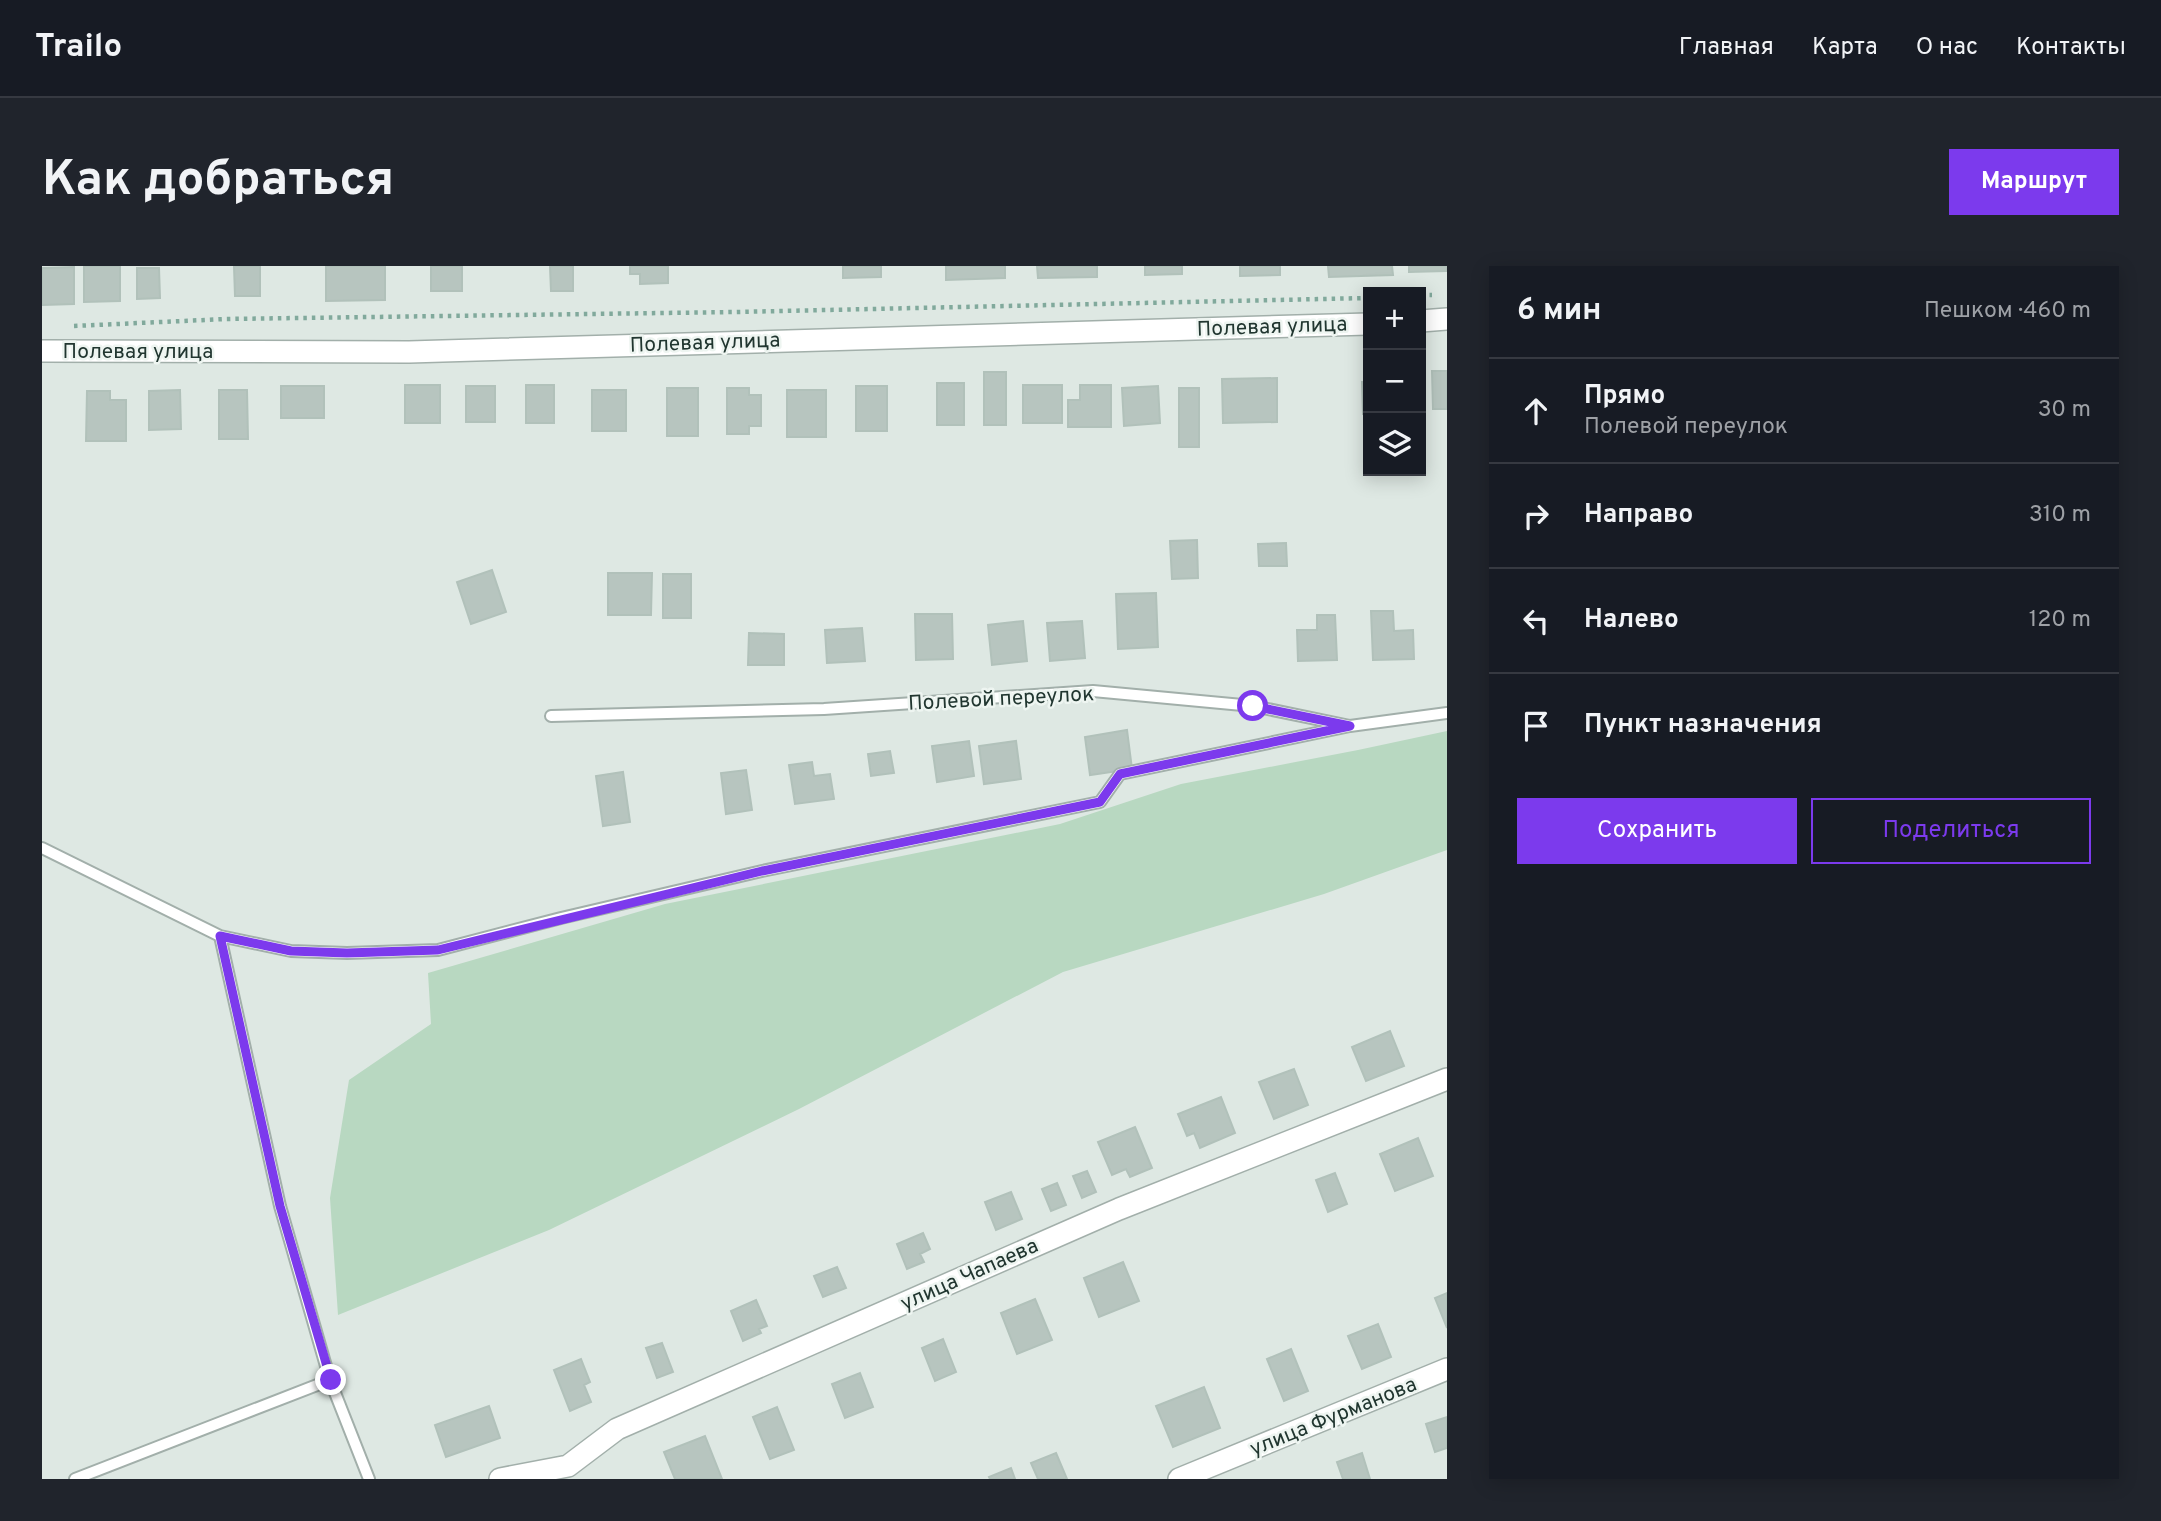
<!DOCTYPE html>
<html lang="ru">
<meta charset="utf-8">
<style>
:root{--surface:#171b24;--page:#20242c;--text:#f1f3f6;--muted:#9ea1a6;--line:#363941;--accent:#7c3aed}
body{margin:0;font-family:Overpass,sans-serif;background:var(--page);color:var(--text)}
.controls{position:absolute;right:21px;top:21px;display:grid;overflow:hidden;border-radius:0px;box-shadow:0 4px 18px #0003}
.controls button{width:63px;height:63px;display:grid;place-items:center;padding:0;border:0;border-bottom:2px solid var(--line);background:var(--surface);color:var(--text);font:35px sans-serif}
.stop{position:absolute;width:21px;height:21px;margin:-16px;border:5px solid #7c3aed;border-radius:50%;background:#fff}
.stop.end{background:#7c3aed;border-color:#fff;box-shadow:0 2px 7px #0008}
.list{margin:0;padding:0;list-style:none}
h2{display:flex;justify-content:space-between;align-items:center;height:91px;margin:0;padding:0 28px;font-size:30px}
h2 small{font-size:23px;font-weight:400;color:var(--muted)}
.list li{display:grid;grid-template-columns:46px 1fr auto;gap:21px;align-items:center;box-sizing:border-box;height:105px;padding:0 28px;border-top:2px solid var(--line)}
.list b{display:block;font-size:26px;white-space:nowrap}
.list p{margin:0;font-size:23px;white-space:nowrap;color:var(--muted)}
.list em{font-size:23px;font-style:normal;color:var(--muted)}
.actions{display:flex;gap:14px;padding:21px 28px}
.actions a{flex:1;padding:16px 0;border:2px solid var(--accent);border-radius:0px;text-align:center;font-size:24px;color:var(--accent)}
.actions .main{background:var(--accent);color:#fff}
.icon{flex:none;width:38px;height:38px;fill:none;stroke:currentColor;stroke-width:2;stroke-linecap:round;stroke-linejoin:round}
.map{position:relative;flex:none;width:1405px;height:1213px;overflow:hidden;border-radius:0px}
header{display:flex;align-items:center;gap:42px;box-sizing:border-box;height:98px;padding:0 35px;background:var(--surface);border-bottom:2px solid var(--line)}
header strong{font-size:33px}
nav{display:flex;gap:38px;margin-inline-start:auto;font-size:24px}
.intro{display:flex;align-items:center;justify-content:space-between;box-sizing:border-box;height:168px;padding:0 42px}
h1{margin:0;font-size:49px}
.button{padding:18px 32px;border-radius:0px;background:var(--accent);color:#fff;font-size:24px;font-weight:700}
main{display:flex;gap:42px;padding:0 42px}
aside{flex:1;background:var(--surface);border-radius:0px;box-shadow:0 4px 18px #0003}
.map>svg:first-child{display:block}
.green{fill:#b8d8c1}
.building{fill:#b7c5bf;stroke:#b1c1ba;stroke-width:2}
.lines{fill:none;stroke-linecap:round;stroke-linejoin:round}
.service-casing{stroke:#a2afaa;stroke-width:14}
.minor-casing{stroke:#a2afaa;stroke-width:24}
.path{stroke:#81a99c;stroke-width:4.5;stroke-dasharray:3.5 5;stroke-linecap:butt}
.service{stroke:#fff;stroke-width:10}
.minor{stroke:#fff;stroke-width:21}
.route{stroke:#7c3aed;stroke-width:9}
.labels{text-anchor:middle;stroke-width:5;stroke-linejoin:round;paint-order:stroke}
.street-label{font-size:21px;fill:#213630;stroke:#eef5f1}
</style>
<header>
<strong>Trailo</strong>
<nav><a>Главная</a><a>Карта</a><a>О нас</a><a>Контакты</a></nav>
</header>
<div class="intro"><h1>Как добраться</h1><a class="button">Маршрут</a></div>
<main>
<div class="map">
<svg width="1405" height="1213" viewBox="0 0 1405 1213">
<rect width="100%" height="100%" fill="#dee8e3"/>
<path class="green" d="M1405,465v119l-123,44 -261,78 -264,137 -250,121 -211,85 -8,-117 19,-118 82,-56 -3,-51 237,-69 395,-80 121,-40 177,-34z"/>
<path class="building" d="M42,0h36v35l-36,1z
M192,0h26v30h-25z
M284,0h59v34l-59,1z
M389,0h31v25h-31z
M508,0h23v25h-22z
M588,0h38v17l-28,1v-10h-10z
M801,0h38v11l-38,1z
M904,0h59v12l-59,2z
M995,0h60v11l-59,1z
M1103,0h37v8l-37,1z
M1198,0h40v9l-40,1z
M1286,0h64l1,9 -64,2z
M1367,0h38v5l-38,1z
M32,1v37l-32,1v-37z
M95,2h22l1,30 -23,1z
M1390,105h15v38h-14z
M942,106h22v53h-22z
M1235,112v44l-54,1 -1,-44z
M1320,116h6v32h-5z
M895,117h27v42h-27z
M363,119h35v38h-35z
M484,119h28v38h-28z
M981,119h39v38h-39z
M1038,119h31v42h-43v-27h12z
M239,120h43v32h-43z
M424,120h29v36h-29z
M814,120h31v45h-31z
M1116,120l2,37 -36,3 -2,-38z
M625,122h31v48h-31z
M685,122h22v7h12v31h-12v8h-22z
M1137,122h20v59h-20z
M138,124l1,39 -32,1v-39z
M177,124h28l1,49h-29z
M550,124h34v41h-34z
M745,124h39v47h-39z
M45,125h23v9h16v41h-40z
M1155,274l1,38 -26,1 -2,-38z
M1244,277l1,23h-28l-1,-22z
M450,304l14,42 -35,12 -14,-42z
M566,307h44l-1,42h-43z
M621,308h28v44h-28z
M1114,327l2,54 -40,2 -2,-55z
M1329,345h22l1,20 19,-1 1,29 -41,1z
M873,348h37l1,45 -37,1z
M1275,349h18l2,45 -39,1 -1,-31h20z
M981,355l4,40 -35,4 -4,-40z
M1040,355l3,37 -35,3 -3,-38z
M820,362l3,33 -38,2 -2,-33z
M707,367l35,1v31h-36z
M1085,464l5,39 -42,6 -5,-38z
M927,475l5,35 -37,6 -5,-36z
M974,475l5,38 -37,5 -5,-38z
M848,485l4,22 -23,3 -3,-22z
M770,496l2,14 16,-2 4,25 -39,5 -6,-39z
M704,504l6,40 -26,4 -5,-41z
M581,506l7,50 -27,4 -7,-50z
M1348,765l14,35 -38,15 -14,-34z
M1252,803l14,36 -34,14 -15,-37z
M1179,831l14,36 -35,15 -6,-15 -7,3 -9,-22z
M1093,861l17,41 -22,9 -4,-8 -14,6 -14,-33z
M1376,872l15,38 -38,15 -15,-37z
M1045,905l9,21 -14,6 -9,-22z
M1293,907l12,31 -19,8 -12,-32z
M1015,917l9,22 -15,6 -9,-22z
M969,926l11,27 -26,11 -11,-28z
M881,967l7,16 -10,5 4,8 -17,7 -10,-25z
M1081,996l16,39 -40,16 -15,-39z
M795,1001l9,21 -23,9 -9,-21z
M1405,1027v35l-12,-30z
M993,1033l17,41 -35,14 -16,-41z
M714,1034l11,26 -8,3 2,4 -18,8 -12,-30z
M1336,1058l13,33 -29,12 -14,-33z
M901,1073l13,33 -21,9 -13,-33z
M620,1077l11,29 -16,6 -11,-30z
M1249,1083l17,42 -24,10 -17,-42z
M539,1093l9,23 -6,3 7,17 -21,9 -16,-41z
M818,1107l13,34 -28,11 -13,-34z
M1162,1121l16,41 -47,19 -17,-41z
M447,1140l11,32 -54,19 -11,-32z
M735,1141l17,43 -24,9 -17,-42z
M1405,1151v31l-12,4 -9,-28z
M663,1170l17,43h-47l-11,-27z
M1014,1187l11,26h-29l-7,-16z
M1320,1187l8,26h-27l-6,-17z
M969,1202l4,11h-25l-1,-2z"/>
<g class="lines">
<defs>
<path id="service" d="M509,450l273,-7 269,-18 160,15 97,20 97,-13
M0,582l178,88 71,15 56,2 91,-3 123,-32 201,-47 338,-69 20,-28 230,-48
M178,670l60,270 50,174 39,99
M33,1213l255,-99"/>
<path id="minor" d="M1379,55l26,-2
M0,85l367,1 959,-28
M458,1213l68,-13 49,-37 502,-220 328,-130
M1137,1213l268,-110"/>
</defs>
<use href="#service" class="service-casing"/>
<use href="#minor" class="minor-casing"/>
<path class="path" d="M1379,29h11
M32,60l152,-7 509,-7 633,-14"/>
<use href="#service" class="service"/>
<use href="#minor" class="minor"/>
</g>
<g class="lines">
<path class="route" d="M289,1114l-51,-174 -60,-270 71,15 56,2 91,-3 324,-79 338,-69 20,-28 230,-48 -97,-20"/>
</g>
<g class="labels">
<g class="street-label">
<text transform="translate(1230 60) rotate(-2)" y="7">Полевая улица</text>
<text transform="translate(663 76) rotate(-2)" y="7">Полевая улица</text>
<text x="96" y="92">Полевая улица</text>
<text transform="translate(959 432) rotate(-3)" y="7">Полевой переулок</text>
<text transform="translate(927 1008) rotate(-24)" y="7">улица Чапаева</text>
<text transform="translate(1291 1150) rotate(-22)" y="7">улица Фурманова</text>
</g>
</g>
</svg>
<div class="controls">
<button>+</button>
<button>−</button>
<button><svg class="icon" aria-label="layers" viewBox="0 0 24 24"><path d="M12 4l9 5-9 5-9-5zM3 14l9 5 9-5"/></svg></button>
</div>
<div class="stop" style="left:1211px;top:440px"></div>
<div class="stop end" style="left:289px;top:1114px"></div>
</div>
<aside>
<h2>6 мин<small>Пешком · 460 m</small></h2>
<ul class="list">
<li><svg class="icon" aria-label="ahead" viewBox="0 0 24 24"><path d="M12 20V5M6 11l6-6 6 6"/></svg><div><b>Прямо</b><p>Полевой переулок</p></div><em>30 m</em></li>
<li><svg class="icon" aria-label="right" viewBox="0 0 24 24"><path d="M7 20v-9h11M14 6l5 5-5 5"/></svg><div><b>Направо</b></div><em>310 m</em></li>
<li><svg class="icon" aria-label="left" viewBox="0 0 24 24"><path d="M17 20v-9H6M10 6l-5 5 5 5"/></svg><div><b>Налево</b></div><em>120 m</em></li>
<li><svg class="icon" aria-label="arrive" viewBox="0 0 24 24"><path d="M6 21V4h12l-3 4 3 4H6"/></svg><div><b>Пункт назначения</b></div></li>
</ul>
<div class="actions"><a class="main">Сохранить</a><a>Поделиться</a></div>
</aside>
</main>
